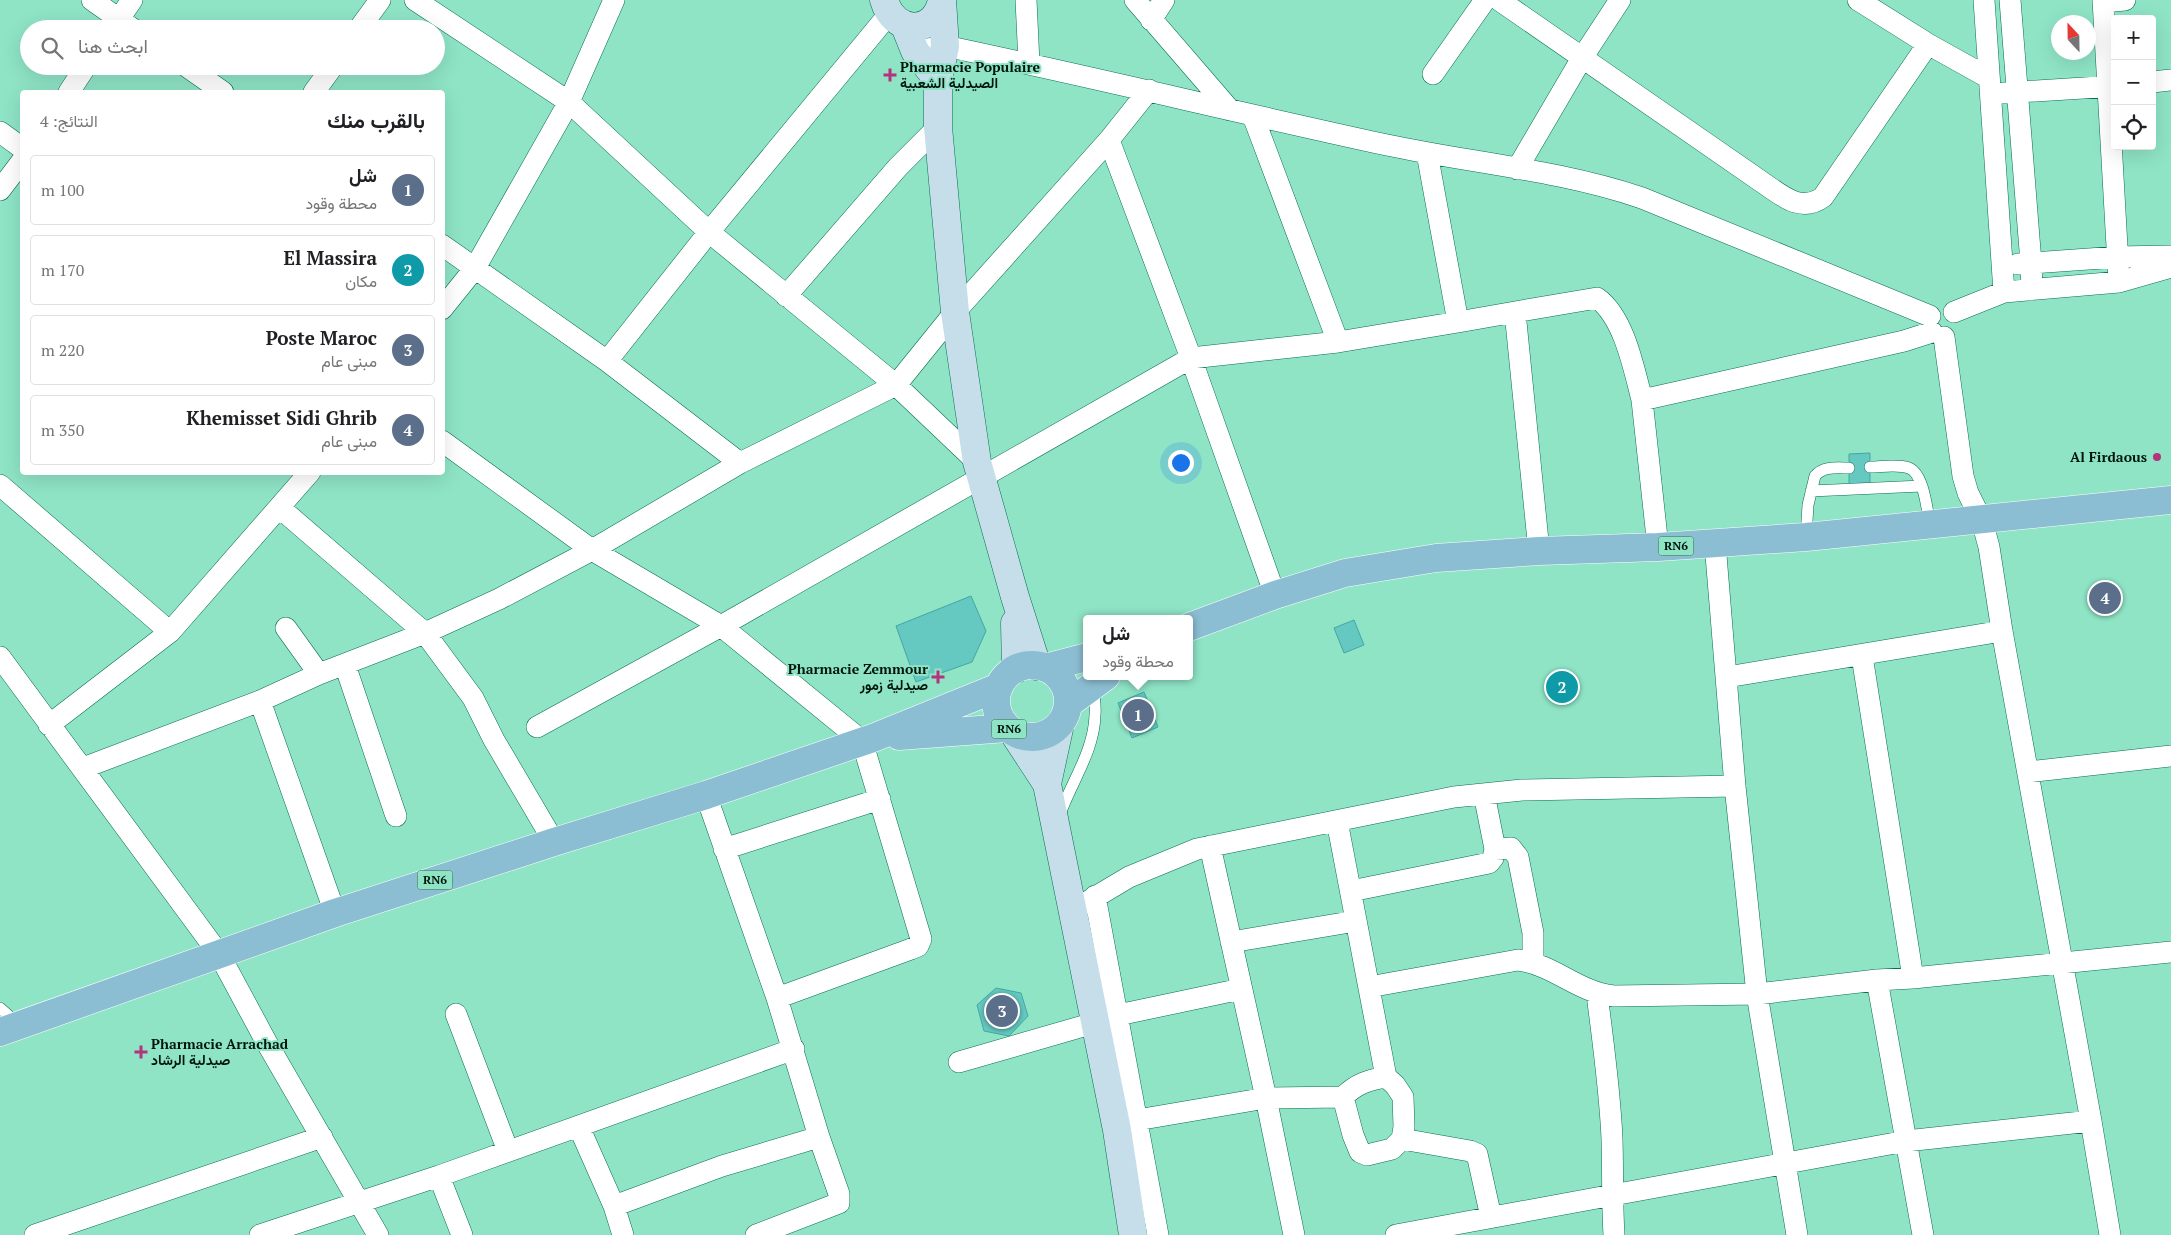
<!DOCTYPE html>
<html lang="ar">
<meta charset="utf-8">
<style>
:root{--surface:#fff;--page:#f6f6f6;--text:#202124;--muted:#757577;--line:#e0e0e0;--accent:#7c3aed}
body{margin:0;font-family:"PT Serif",Vazirmatn,serif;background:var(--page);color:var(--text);direction:rtl}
.controls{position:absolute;right:15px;top:15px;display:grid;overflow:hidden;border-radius:5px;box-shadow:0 5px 20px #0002}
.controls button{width:45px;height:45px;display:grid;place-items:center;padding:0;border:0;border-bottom:1px solid var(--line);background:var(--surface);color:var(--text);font:25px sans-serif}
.compass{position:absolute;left:2051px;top:15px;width:45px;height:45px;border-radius:50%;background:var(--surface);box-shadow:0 5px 20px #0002;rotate:338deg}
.you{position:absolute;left:1180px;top:462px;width:18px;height:18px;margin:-12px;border:4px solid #fff;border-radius:50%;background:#1a73e8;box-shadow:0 0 0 8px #1a73e833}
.badge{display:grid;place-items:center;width:32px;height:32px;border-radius:50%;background:var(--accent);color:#fff;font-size:16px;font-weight:700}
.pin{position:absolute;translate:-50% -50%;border:2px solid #fff;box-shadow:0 1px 5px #0006}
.popup{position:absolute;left:1083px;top:615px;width:110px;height:65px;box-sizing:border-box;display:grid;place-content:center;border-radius:5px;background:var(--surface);filter:drop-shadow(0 1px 4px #0005);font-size:16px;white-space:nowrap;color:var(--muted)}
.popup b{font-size:19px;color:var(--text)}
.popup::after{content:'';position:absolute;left:50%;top:100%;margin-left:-10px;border:10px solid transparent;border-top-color:var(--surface)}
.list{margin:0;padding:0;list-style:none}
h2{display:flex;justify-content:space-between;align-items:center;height:65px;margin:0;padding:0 20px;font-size:21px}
h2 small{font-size:16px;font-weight:400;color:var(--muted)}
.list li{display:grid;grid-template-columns:32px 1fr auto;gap:15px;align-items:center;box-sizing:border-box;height:70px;margin:0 10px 10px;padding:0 10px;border:1px solid var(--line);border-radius:5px}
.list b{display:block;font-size:19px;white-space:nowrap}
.list p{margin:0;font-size:16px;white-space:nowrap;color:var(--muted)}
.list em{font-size:16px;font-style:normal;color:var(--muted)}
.icon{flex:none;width:28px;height:28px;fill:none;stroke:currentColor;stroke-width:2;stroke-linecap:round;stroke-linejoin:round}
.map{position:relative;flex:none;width:2171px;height:1235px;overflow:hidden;direction:ltr}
.search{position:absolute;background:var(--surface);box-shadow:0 5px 20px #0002;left:20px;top:20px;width:425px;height:55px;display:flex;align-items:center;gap:12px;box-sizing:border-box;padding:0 18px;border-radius:28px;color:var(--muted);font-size:19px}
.panel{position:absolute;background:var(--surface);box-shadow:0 5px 20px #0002;left:20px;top:90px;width:425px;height:385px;border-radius:5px;direction:rtl}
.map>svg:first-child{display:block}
.building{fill:#65c8c1;stroke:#42a8a2}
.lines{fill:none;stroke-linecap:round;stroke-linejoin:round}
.lane-casing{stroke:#076e55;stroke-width:12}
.street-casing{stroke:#076e55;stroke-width:22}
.secondary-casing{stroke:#076e55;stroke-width:29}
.primary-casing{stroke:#fff;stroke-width:29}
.lane{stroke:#fff;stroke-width:11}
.street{stroke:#fff;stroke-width:21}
.secondary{stroke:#c6dee9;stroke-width:28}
.primary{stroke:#8cbed3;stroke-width:28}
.poi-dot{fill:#b4337d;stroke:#8fe4c6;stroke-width:2}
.labels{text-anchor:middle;stroke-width:4;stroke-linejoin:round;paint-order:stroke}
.shield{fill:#8fe4c6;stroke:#2b5344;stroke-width:1}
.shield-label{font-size:12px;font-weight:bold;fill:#00150d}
.poi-label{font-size:14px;font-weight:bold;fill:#00150d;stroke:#8fe4c6;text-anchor:start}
</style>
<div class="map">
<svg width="2171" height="1235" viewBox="0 0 2171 1235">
<rect width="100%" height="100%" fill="#8fe4c6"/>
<path class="building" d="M1870,453v31h-21v-30z
M971,596l15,35 -14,31 -56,20 -20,-56z
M1354,620l10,25 -20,8 -10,-25z
M1144,692l14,35 -26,11 -14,-35z
M996,988l25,5 7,23 -19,20 -25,-5 -7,-26z"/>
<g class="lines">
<defs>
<path id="lane" d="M1870,467c12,0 28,-3 39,1 15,6 18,42 21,57
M1811,491l111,-5
M1806,537l2,-32 7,-29c8,-10 22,-8 34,-8
M1060,814c12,-33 34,-63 35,-99 1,-9 -1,-19 -2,-28
M0,1008l18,16"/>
<path id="street" d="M92,0l41,29
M415,0l154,102 140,130 187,153 81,77
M1026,0l3,63
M1135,0l95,110
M1499,0l260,180c21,14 41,34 64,17l105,-153
M1858,0l70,44 61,34
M1984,0l20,292
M2010,0l21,263 1,27
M2103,0l16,282
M2103,2l22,-2
M1151,20l13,-20
M112,29l20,-29
M359,29l21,-29
M915,51l30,-5c148,31 294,67 442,99 85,18 172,25 255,53l288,118
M186,66l37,26
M1433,74l52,-74
M2152,82l19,-2
M69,92l17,-26
M314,92l19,-26
M2003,93l112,-7
M1253,116l85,226
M0,132l22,16
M1109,140l82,218 84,237
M1427,153l31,169 57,-10
M1517,169l65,-111 38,-58
M0,190l22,-29
M442,245l165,116 133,102
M2018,264l99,-7 54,-1
M786,296l112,-129 40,-40
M442,309l33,-41 94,-166 45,-102
M1954,312l50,-20 115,-10 52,-15
M1944,337l19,139 5,17 14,28 7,26 13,84 89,490 19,114
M607,361l102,-129 180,-218
M442,441l150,109 129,76 141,115 59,198 -3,7 -7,3 -134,49
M0,485l170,147
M280,508l145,125 48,65 21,42 60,102
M1715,543l20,243 22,208 40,241
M1658,547l-16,-147 262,-59 28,-9
M1539,551l-24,-239 82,-14c27,19 37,71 45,102
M286,628l33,46
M1862,656l51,322
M0,657l219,297 49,91 110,190
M345,665l51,151
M1727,677l275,-46
M260,701l75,212
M49,725l121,-93 140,-160
M537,727l184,-101 470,-268 147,-16 120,-20
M83,768l177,-67 59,-27 106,-41 74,-34 93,-49 148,-87 156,-78 59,-73 154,-172 40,-50
M2028,772l143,-16
M1337,821l49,256 9,8 8,12 1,30 -2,12 -10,10 -25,6 -7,-3 -7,-17 -10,-38
M1210,846l56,252 28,137
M724,849l156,-50
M1495,849l16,-1 7,9 15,76v29
M1351,891l138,-28 4,-5 2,-9 -11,-55
M1095,896l63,339
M1072,911l57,-34 68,-28 257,-52 68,-7 213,-4
M1231,942l125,-21
M1877,980l46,255
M1369,987l149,-27c37,5 59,32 96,36l143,-2 120,-14 36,-2 258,-26
M1597,994c6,48 13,97 15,145 1,32 0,64 2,96
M456,1014l52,137
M1118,1015l123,-26
M959,1062l135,-39
M579,1127l35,79 9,29
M1124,1127l13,-7 129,-22 77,-1c13,-13 25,-17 43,-20
M1402,1139l68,12 7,3 14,63
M439,1176l23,59
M614,1206l108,-40 97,-29 -42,-139 -71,-203
M35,1235l287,-98
M260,1235l179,-59 355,-127
M756,1235l83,-32v-9l-20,-57
M1396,1235l510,-94 185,-20"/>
<path id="secondary" d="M884,0c10,35 51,36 58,0
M942,0l3,46 -7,34v47l17,185 22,150 38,135 22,69
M905,26l10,25 23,29
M1015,623l1,46
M1013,732l34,52 70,346 16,105
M1047,784l13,-60"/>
<path id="primary" d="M1189,627l86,-32 70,-22 91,-15 103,-7 119,-4 148,-10 365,-37
M996 701a36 36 0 1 1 72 0a36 36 0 1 1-72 0Z
M1045,668l42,-11
M1068,704l38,-28
M899,736l108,-8
M0,1032l335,-119 219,-71 152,-47 167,-57 126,-51"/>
</defs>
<use href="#lane" class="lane-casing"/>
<use href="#street" class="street-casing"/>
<use href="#secondary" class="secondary-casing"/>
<use href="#primary" class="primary-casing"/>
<use href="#lane" class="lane"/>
<use href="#street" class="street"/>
<use href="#secondary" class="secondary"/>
<use href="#primary" class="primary"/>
</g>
<g class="poi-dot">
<path d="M887.5 67.5h5v5h5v5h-5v5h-5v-5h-5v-5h5z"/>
<circle cx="2157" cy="457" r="5"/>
<path d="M935.5 669.5h5v5h5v5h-5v5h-5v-5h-5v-5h5z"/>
<path d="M138.5 1044.5h5v5h5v5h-5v5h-5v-5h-5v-5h5z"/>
</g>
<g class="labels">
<g class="shield">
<rect x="1658.5" y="536.5" width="35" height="19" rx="4"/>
<rect x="991.5" y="719.5" width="35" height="19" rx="4"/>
<rect x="417.5" y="870.5" width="35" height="19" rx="4"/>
</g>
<g class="shield-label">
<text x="1676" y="550">RN6</text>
<text x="1009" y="733">RN6</text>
<text x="435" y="884">RN6</text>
</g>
<g class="poi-label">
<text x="900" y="72">Pharmacie Populaire<tspan x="900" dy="16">الصيدلية الشعبية</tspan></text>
<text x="2147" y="462" text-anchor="end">Al Firdaous</text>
<text x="928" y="674" text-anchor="end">Pharmacie Zemmour<tspan x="928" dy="16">صيدلية زمور</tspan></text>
<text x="151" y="1049">Pharmacie Arrachad<tspan x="151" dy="16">صيدلية الرشاد</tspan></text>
</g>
</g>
</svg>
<div class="controls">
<button>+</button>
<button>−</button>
<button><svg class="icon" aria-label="locate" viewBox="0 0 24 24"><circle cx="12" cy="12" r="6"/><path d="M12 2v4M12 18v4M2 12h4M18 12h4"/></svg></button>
</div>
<svg class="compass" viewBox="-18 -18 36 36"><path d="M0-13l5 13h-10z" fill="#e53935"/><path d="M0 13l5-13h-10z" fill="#757577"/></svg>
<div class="you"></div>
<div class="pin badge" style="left:1138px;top:715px;background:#5c6f8a">1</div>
<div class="popup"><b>شل</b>محطة وقود</div>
<div class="pin badge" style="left:1562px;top:687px;background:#0f9aa8">2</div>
<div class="pin badge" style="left:1002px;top:1011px;background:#5c6f8a">3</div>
<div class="pin badge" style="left:2105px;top:598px;background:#5c6f8a">4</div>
<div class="search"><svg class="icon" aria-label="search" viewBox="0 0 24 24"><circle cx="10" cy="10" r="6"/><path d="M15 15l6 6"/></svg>ابحث هنا</div>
<section class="panel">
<h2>بالقرب منك<small>النتائج: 4</small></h2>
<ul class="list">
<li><span class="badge" style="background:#5c6f8a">1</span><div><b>شل</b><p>محطة وقود</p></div><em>100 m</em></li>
<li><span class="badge" style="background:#0f9aa8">2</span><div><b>El Massira</b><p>مكان</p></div><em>170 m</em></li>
<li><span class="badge" style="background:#5c6f8a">3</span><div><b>Poste Maroc</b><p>مبنى عام</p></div><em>220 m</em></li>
<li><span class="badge" style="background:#5c6f8a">4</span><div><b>Khemisset Sidi Ghrib</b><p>مبنى عام</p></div><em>350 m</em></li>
</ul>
</section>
</div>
